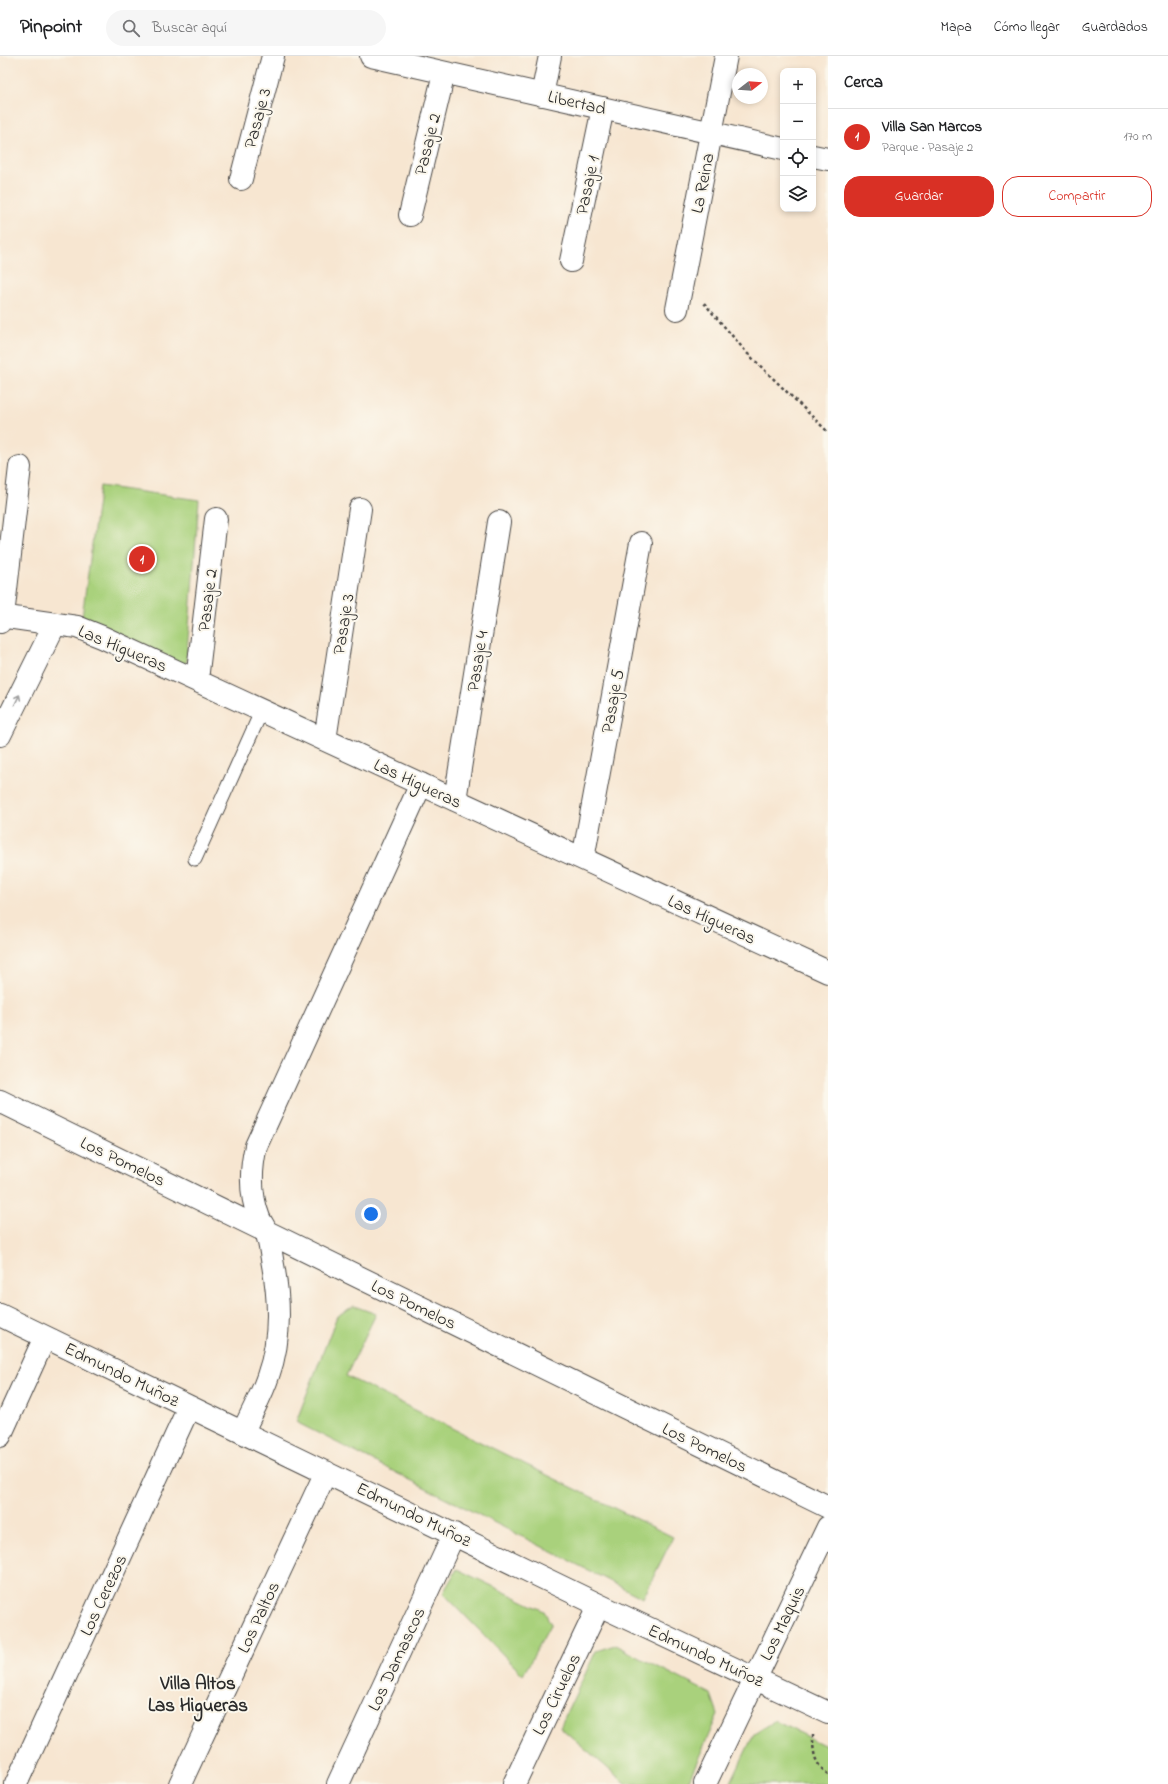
<!DOCTYPE html>
<html lang="es">
<meta charset="utf-8">
<style>
:root{--surface:#fff;--page:#f6f6f6;--text:#202124;--muted:#757577;--line:#e0e0e0;--accent:#d93025}
body{margin:0;font-family:"Indie Flower",sans-serif;background:var(--page);color:var(--text)}
.controls{position:absolute;right:12px;top:12px;display:grid;overflow:hidden;border-radius:8px;box-shadow:0 2px 6px #0003}
.controls button{width:36px;height:36px;display:grid;place-items:center;padding:0;border:0;border-bottom:1px solid var(--line);background:var(--surface);color:var(--text);font:20px sans-serif}
.compass{position:absolute;left:732px;top:12px;width:36px;height:36px;border-radius:50%;background:var(--surface);box-shadow:0 2px 6px #0003;rotate:73deg}
.you{position:absolute;left:371px;top:1158px;width:14px;height:14px;margin:-10px;border:3px solid #fff;border-radius:50%;background:#1a73e8;box-shadow:0 0 0 6px #1a73e833}
.badge{display:grid;place-items:center;width:26px;height:26px;border-radius:50%;background:var(--accent);color:#fff;font-size:13px;font-weight:700}
.pin{position:absolute;translate:-50% -50%;border:2px solid #fff;box-shadow:0 1px 4px #0006}
.list{margin:0;padding:0;list-style:none}
h2{display:flex;justify-content:space-between;align-items:center;height:52px;margin:0;padding:0 16px;font-size:17px}
h2 small{font-size:13px;font-weight:400;color:var(--muted)}
.list li{display:grid;grid-template-columns:26px 1fr auto;gap:12px;align-items:center;box-sizing:border-box;height:56px;padding:0 16px;border-top:1px solid var(--line)}
.list b{display:block;font-size:15px;white-space:nowrap}
.list p{margin:0;font-size:13px;white-space:nowrap;color:var(--muted)}
.list em{font-size:13px;font-style:normal;color:var(--muted)}
.actions{display:flex;gap:8px;padding:12px 16px}
.actions a{flex:1;padding:9px 0;border:1px solid var(--accent);border-radius:16px;text-align:center;font-size:14px;color:var(--accent)}
.actions .main{background:var(--accent);color:#fff}
.icon{flex:none;width:22px;height:22px;fill:none;stroke:currentColor;stroke-width:2;stroke-linecap:round;stroke-linejoin:round}
.map{position:relative;flex:none;width:828px;height:1728px;overflow:hidden}
header{display:flex;align-items:center;gap:24px;box-sizing:border-box;height:56px;padding:0 20px;background:var(--surface);border-bottom:1px solid var(--line)}
header strong{font-size:19px}
nav{display:flex;gap:22px;margin-inline-start:auto;font-size:14px}
.search{width:280px;height:36px;background:var(--page);display:flex;align-items:center;gap:10px;box-sizing:border-box;padding:0 14px;border-radius:22px;color:var(--muted);font-size:15px}
main{display:flex}
aside{flex:1;background:var(--surface)}
.map>svg:first-child{display:block}
.green{fill:#a9d17c;stroke:#6a7e54}
.lines{fill:none;stroke-linecap:round;stroke-linejoin:round}
.lane-casing{stroke:#4a4744;stroke-width:15}
.street-casing{stroke:#4a4744;stroke-width:24}
.path{stroke:#4a4744;stroke-width:2.5;stroke-dasharray:3 3;stroke-linecap:butt}
.lane{stroke:#fff;stroke-width:13}
.street{stroke:#fff;stroke-width:22}
.oneway{stroke:#a0a0a0}
.labels{text-anchor:middle;stroke-width:4;stroke-linejoin:round;paint-order:stroke}
.street-label{font-size:18px;fill:#2b2b2b;stroke:#fbf7ec}
.neighbourhood-label{font-size:19px;font-weight:bold;fill:#2b2b2b;stroke:#fbf7ec}
</style>
<header>
<strong>Pinpoint</strong>
<div class="search"><svg class="icon" aria-label="search" viewBox="0 0 24 24"><circle cx="10" cy="10" r="6"/><path d="M15 15l6 6"/></svg>Buscar aquí</div>
<nav><a>Mapa</a><a>Cómo llegar</a><a>Guardados</a></nav>
</header>
<main>
<div class="map">
<svg width="828" height="1728" viewBox="0 0 828 1728">
<rect width="100%" height="100%" fill="#fbf7ec"/>
<filter id="ink" filterUnits="userSpaceOnUse"><feTurbulence type="fractalNoise" baseFrequency=".025" numOctaves="2"/><feDisplacementMap in="SourceGraphic" scale="8" xChannelSelector="R" yChannelSelector="G"/><feConvolveMatrix kernelMatrix="1 2 1 2 8 2 1 2 1" color-interpolation-filters="sRGB"/></filter>
<filter id="wash" filterUnits="userSpaceOnUse"><feTurbulence type="fractalNoise" baseFrequency=".012" numOctaves="4" result="noise"/><feDisplacementMap in="SourceGraphic" scale="16" xChannelSelector="R" yChannelSelector="G"/><feGaussianBlur stdDeviation="0.9" result="paint"/><feColorMatrix in="noise" values="0 0 0 0 0 0 0 0 0 0 0 0 0 0 0 0 0 1.4 0 .05"/><feComposite in="paint" operator="in"/></filter>
<g filter="url(#wash)">
<rect width="100%" height="100%" fill="#f7e6d1"/>
<path class="green" d="M100,430l99,14 -13,165 -104,-48z
M354,1250l22,8 -30,62 327,161 -30,61 -347,-176 41,-106z
M457,1513l87,42 7,13 -28,51 -80,-82z
M615,1589l96,49 7,20 -31,70h-61l-66,-57 36,-76z
M775,1665l53,26v37h-98l24,-50z"/>
</g>
<g filter="url(#ink)">
<g class="lines">
<defs>
<path id="lane" d="M195,803l67,-149"/>
<path id="street" d="M371,0l412,93
M542,39l8,-39
M813,100l15,3
M241,123l32,-123
M410,159l34,-142
M571,205l32,-153
M677,253l49,-253
M0,560l77,11 25,10 726,335
M0,566l3,-6 17,-149
M197,624l19,-161
M0,679l55,-111
M325,684l35,-231
M455,744l44,-278
M583,803l58,-316
M0,1045l828,406
M0,1259l599,290 229,108
M243,1376c8,-19 19,-37 25,-56 13,-36 12,-74 5,-111 -2,-11 -3,-23 -7,-33 -1,-5 -5,-9 -7,-14 -9,-23 -9,-47 -3,-72l165,-362
M0,1380l45,-99
M16,1728l173,-377
M180,1728l146,-312
M338,1728l116,-250
M514,1728l85,-179
M705,1728l123,-257"/>
</defs>
<use href="#lane" class="lane-casing"/>
<use href="#street" class="street-casing"/>
<path class="path" d="M704,247l43,50 81,79
M813,1678c0,17 0,29 15,40"/>
<use href="#lane" class="lane"/>
<use href="#street" class="street"/>
</g>
<defs><path id="oneway-shaft" d="M-6 0H5M1.5-3L5.5 0L1.5 3" fill="none" stroke-width="1.6" stroke-linecap="round" stroke-linejoin="round"/></defs>
<use class="oneway" href="#oneway-shaft" transform="translate(17 644) rotate(-64)"/>
</g>
<g class="labels">
<g class="street-label">
<text transform="translate(577 46) rotate(13)" y="6">Libertad</text>
<text transform="translate(257 62) rotate(-75)" y="6">Pasaje 3</text>
<text transform="translate(427 88) rotate(-76)" y="6">Pasaje 2</text>
<text transform="translate(702 127) rotate(-79)" y="6">La Reina</text>
<text transform="translate(587 129) rotate(-78)" y="6">Pasaje 1</text>
<text transform="translate(207 544) rotate(-83)" y="6">Pasaje 2</text>
<text transform="translate(343 568) rotate(-81)" y="6">Pasaje 3</text>
<text transform="translate(123 592) rotate(23)" y="6">Las Higueras</text>
<text transform="translate(477 605) rotate(-81)" y="6">Pasaje 4</text>
<text transform="translate(612 645) rotate(-80)" y="6">Pasaje 5</text>
<text transform="translate(418 727) rotate(25)" y="6">Las Higueras</text>
<text transform="translate(712 863) rotate(25)" y="6">Las Higueras</text>
<text transform="translate(123 1105) rotate(26)" y="6">Los Pomelos</text>
<text transform="translate(414 1248) rotate(26)" y="6">Los Pomelos</text>
<text transform="translate(122 1318) rotate(26)" y="6">Edmundo Muñoz</text>
<text transform="translate(705 1391) rotate(26)" y="6">Los Pomelos</text>
<text transform="translate(414 1458) rotate(26)" y="6">Edmundo Muñoz</text>
<text transform="translate(103 1539) rotate(-65)" y="6">Los Cerezos</text>
<text transform="translate(258 1561) rotate(-65)" y="6">Los Paltos</text>
<text transform="translate(782 1567) rotate(-64)" y="6">Los Maquis</text>
<text transform="translate(706 1599) rotate(25)" y="6">Edmundo Muñoz</text>
<text transform="translate(396 1603) rotate(-65)" y="6">Los Damascos</text>
<text transform="translate(556 1638) rotate(-64)" y="6">Los Ciruelos</text>
</g>
<g class="neighbourhood-label">
<text x="198" y="1633">Villa Altos<tspan x="198" dy="22">Las Higueras</tspan></text>
</g>
</g>
</svg>
<div class="controls">
<button>+</button>
<button>−</button>
<button><svg class="icon" aria-label="locate" viewBox="0 0 24 24"><circle cx="12" cy="12" r="6"/><path d="M12 2v4M12 18v4M2 12h4M18 12h4"/></svg></button>
<button><svg class="icon" aria-label="layers" viewBox="0 0 24 24"><path d="M12 4l9 5-9 5-9-5zM3 14l9 5 9-5"/></svg></button>
</div>
<svg class="compass" viewBox="-18 -18 36 36"><path d="M0-13l5 13h-10z" fill="#e53935"/><path d="M0 13l5-13h-10z" fill="#757577"/></svg>
<div class="you"></div>
<div class="pin badge" style="left:142px;top:503px">1</div>
</div>
<aside>
<h2>Cerca<small></small></h2>
<ul class="list">
<li><span class="badge">1</span><div><b>Villa San Marcos</b><p>Parque · Pasaje 2</p></div><em>170 m</em></li>
</ul>
<div class="actions"><a class="main">Guardar</a><a>Compartir</a></div>
</aside>
</main>
